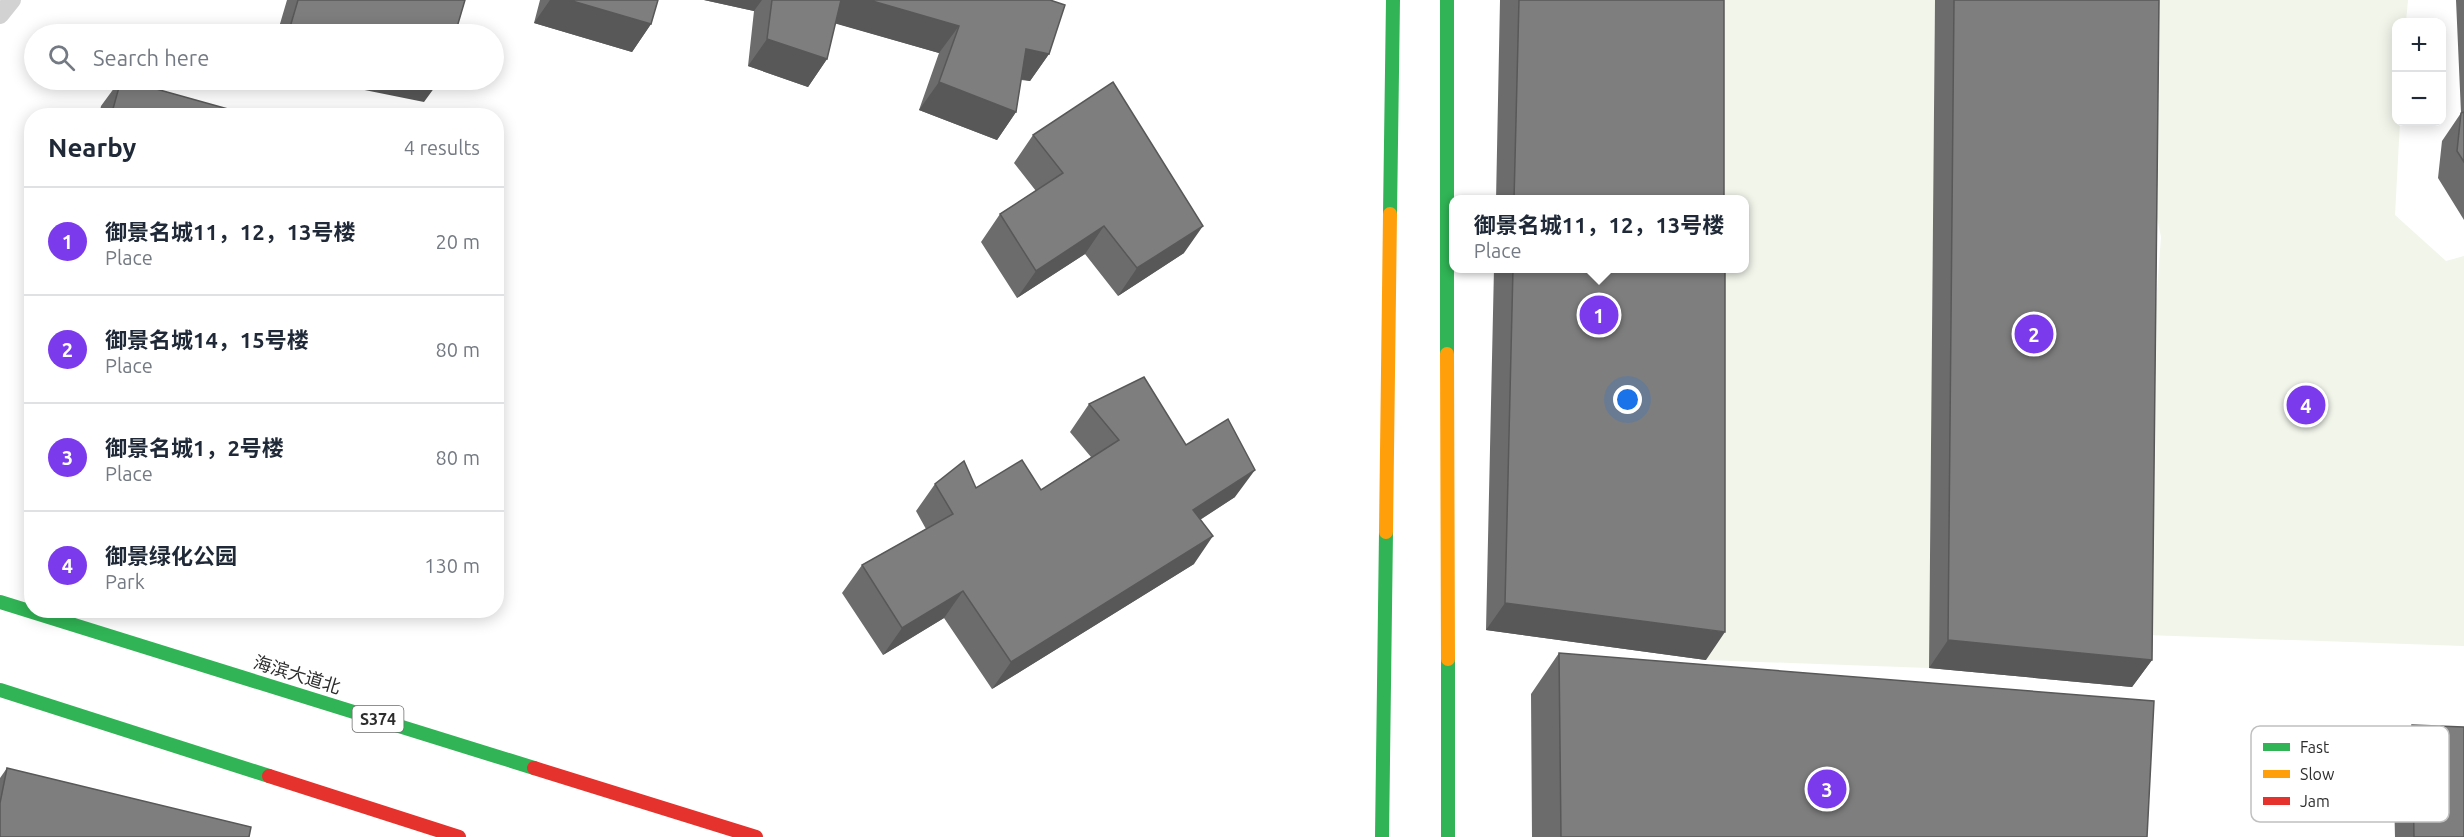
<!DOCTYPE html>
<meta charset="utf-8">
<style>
:root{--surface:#fff;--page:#f6f6f7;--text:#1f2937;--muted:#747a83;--line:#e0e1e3;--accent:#7c3aed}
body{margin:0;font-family:Ubuntu,"Noto Sans SC",sans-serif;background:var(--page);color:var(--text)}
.controls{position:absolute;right:18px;top:18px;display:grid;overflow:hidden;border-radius:12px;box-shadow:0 3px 15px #0003}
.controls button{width:54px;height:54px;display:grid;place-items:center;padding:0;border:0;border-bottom:2px solid var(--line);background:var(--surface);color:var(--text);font:30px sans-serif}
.you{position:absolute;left:1628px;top:400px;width:21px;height:21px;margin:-15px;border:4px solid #fff;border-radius:50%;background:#1a73e8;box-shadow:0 0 0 9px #1a73e833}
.badge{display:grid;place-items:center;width:39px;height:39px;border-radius:50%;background:var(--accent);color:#fff;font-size:20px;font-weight:700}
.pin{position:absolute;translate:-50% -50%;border:3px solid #fff;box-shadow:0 2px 6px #0006}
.popup{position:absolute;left:1449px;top:195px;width:300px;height:78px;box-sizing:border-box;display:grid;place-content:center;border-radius:12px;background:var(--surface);filter:drop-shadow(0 2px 4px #0005);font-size:20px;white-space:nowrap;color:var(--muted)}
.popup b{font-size:22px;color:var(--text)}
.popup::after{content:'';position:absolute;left:50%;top:100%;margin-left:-12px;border:12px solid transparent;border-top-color:var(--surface)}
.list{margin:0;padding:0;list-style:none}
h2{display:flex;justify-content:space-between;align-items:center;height:78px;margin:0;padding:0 24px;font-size:26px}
h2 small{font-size:20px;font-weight:400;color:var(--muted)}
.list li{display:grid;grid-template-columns:39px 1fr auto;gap:18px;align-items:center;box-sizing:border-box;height:108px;padding:0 24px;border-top:2px solid var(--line)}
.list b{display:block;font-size:22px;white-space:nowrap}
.list p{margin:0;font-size:20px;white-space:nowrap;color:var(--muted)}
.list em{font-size:20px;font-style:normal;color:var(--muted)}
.icon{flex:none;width:33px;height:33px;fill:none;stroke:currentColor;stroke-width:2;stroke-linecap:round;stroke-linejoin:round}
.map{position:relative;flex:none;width:2464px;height:837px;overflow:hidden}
.search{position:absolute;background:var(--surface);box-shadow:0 3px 15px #0003;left:24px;top:24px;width:480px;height:66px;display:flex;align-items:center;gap:15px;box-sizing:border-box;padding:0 21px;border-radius:33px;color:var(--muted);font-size:22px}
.panel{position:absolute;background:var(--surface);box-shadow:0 3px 15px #0003;left:24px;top:108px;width:480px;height:510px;border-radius:24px}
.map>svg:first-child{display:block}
.green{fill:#f1f5ea}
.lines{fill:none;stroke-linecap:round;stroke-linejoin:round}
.lane{stroke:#d2d2d2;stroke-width:18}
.fast{stroke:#30b455;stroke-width:14}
.slow{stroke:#ff9f0a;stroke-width:14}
.jam{stroke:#e5322d;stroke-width:14}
.wall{fill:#6c6c6c}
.shaded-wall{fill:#585858}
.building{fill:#7e7e7e;stroke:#585858;stroke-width:1.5}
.labels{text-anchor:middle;stroke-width:6;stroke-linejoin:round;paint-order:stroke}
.shield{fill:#fff;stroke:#6c6c6c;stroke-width:1.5}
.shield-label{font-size:16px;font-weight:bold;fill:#2d2d2d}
.street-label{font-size:18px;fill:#2d2d2d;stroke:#fff}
.key{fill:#fff;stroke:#c0c0c0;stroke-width:1.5}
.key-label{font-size:16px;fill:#2d2d2d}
</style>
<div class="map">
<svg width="2464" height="837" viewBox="0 0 2464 837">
<rect width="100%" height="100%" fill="#fff"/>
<path class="green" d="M1698,0h237l-6,668 -223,-8 -5,-391 43,-1v-68l-44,-1z
M2107,0h301l-2,22h-10v100h4l-5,93 51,46 18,-5v390l-318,-11 -8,-85 23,-313 -43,-209z"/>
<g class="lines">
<path class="lane" d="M0,15l12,-15"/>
<path class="fast" d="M1447,0v354
M1390,214l3,-214
M0,602l534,166
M1448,659v178
M0,690l269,86
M1382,837l4,-305"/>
<path class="slow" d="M1447,354l1,305
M1386,532l4,-318"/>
<path class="jam" d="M534,768l222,69
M269,776l190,61"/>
</g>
<path class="wall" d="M287,0h178l-10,34h-178z
M540,0h118l-7,24 -19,28 -98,-29z
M704,0h346l-1,54 -19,27 -9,-1 -5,32 -19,28 -78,-30 20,-57 -104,-30 -8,36 -19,28 -60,-21 6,-55z
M1500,0h224v200h-228z
M1935,0h224l-7,660 -20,27 -203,-19z
M2456,0h8v220l-26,-42 4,-37 19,-28z
M120,80l133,36h-154l2,-10z
M1033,135l151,118 -66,43 -33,-42 -68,44 -36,-56 19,-28 36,-23 -22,-28z
M1494,268h231l-19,392 -220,-30z
M1089,404l97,41 49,52 -35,23 -6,44 -202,125 -48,-71 -61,37 -41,-62 20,-28 64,-36 -10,-18 19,-27 41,4 65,2 50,-33 -21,-25z
M1559,653l588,184h-615l-1,-143z
M2412,725l52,112h-69l-2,-84z
M7,768l-7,69v-59z"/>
<path class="shaded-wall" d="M550,0h19l82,24 -19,28 -98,-29z
M704,0h58l-8,11z
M837,0h32l90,26 -20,27 -116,-33z
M767,39l60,20 -19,28 -60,-21z
M1026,49l23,5 -19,27 -23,-5z
M315,80h125l-16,22z
M939,82l77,30 -19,28 -78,-30z
M1104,226l-19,28 -68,44 19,-27z
M1203,226l-19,27 -66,43 19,-28z
M1255,470l-20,27 -62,40 20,-27z
M1213,536l-19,28 -202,125 19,-27z
M963,591l-19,27 -61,37 19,-27z
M1505,603l220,29 -19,28 -220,-30z
M1948,640l204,20 -20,27 -203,-19z"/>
<path class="building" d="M298,0h167l-10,34h-167z
M569,0h89l-7,24z
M772,0h69l-14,59 -60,-20z
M869,0h181l15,5 -16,49 -23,-5 -10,63 -77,-30 20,-56z
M1519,0h205v200h-210z
M1954,0h205l-7,660 -204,-20z
M121,80h3l129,36h-142z
M1113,82l90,144 -66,42 -33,-42 -68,45 -36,-57 63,-41 -30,-38z
M2464,112v50l-7,-11 4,-38z
M1513,268h212v364l-220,-29z
M1144,377l42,68 42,-26 27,51 -62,40 20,26 -202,126 -48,-71 -61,37 -40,-63 91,-51 -18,-30 29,-23 12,27 46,-28 19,30 78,-50 -30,-36z
M1559,653l595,48 -7,136h-586z
M2412,725l52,2v110h-50z
M7,768l244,59 -2,10h-249v-34z"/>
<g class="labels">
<rect class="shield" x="352.5" y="706" width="51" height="26" rx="4.5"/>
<g class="shield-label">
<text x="378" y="725">S374</text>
</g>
<g class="street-label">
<text transform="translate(297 675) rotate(17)" y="6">海滨大道北</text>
</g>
</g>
<rect x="2251" y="726" width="198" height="96" rx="9" class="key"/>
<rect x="2263" y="743" width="27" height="8" fill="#30b455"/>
<rect x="2263" y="770" width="27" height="8" fill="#ff9f0a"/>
<rect x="2263" y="797" width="27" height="8" fill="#e5322d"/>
<g class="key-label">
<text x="2300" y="753">Fast</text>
<text x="2300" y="780">Slow</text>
<text x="2300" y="807">Jam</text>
</g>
</svg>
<div class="controls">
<button>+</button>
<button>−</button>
</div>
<div class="you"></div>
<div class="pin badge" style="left:1599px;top:315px">1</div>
<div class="popup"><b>御景名城11，12，13号楼</b>Place</div>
<div class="pin badge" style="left:2034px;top:334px">2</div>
<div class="pin badge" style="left:1827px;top:789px">3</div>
<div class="pin badge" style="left:2306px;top:405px">4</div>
<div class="search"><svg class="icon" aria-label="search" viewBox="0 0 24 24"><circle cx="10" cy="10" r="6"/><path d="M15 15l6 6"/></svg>Search here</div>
<section class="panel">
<h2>Nearby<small>4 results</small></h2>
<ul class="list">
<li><span class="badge">1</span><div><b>御景名城11，12，13号楼</b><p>Place</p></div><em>20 m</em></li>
<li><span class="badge">2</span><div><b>御景名城14，15号楼</b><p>Place</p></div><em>80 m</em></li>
<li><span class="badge">3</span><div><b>御景名城1，2号楼</b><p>Place</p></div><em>80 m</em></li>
<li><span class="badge">4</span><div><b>御景绿化公园</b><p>Park</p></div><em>130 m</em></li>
</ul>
</section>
</div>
